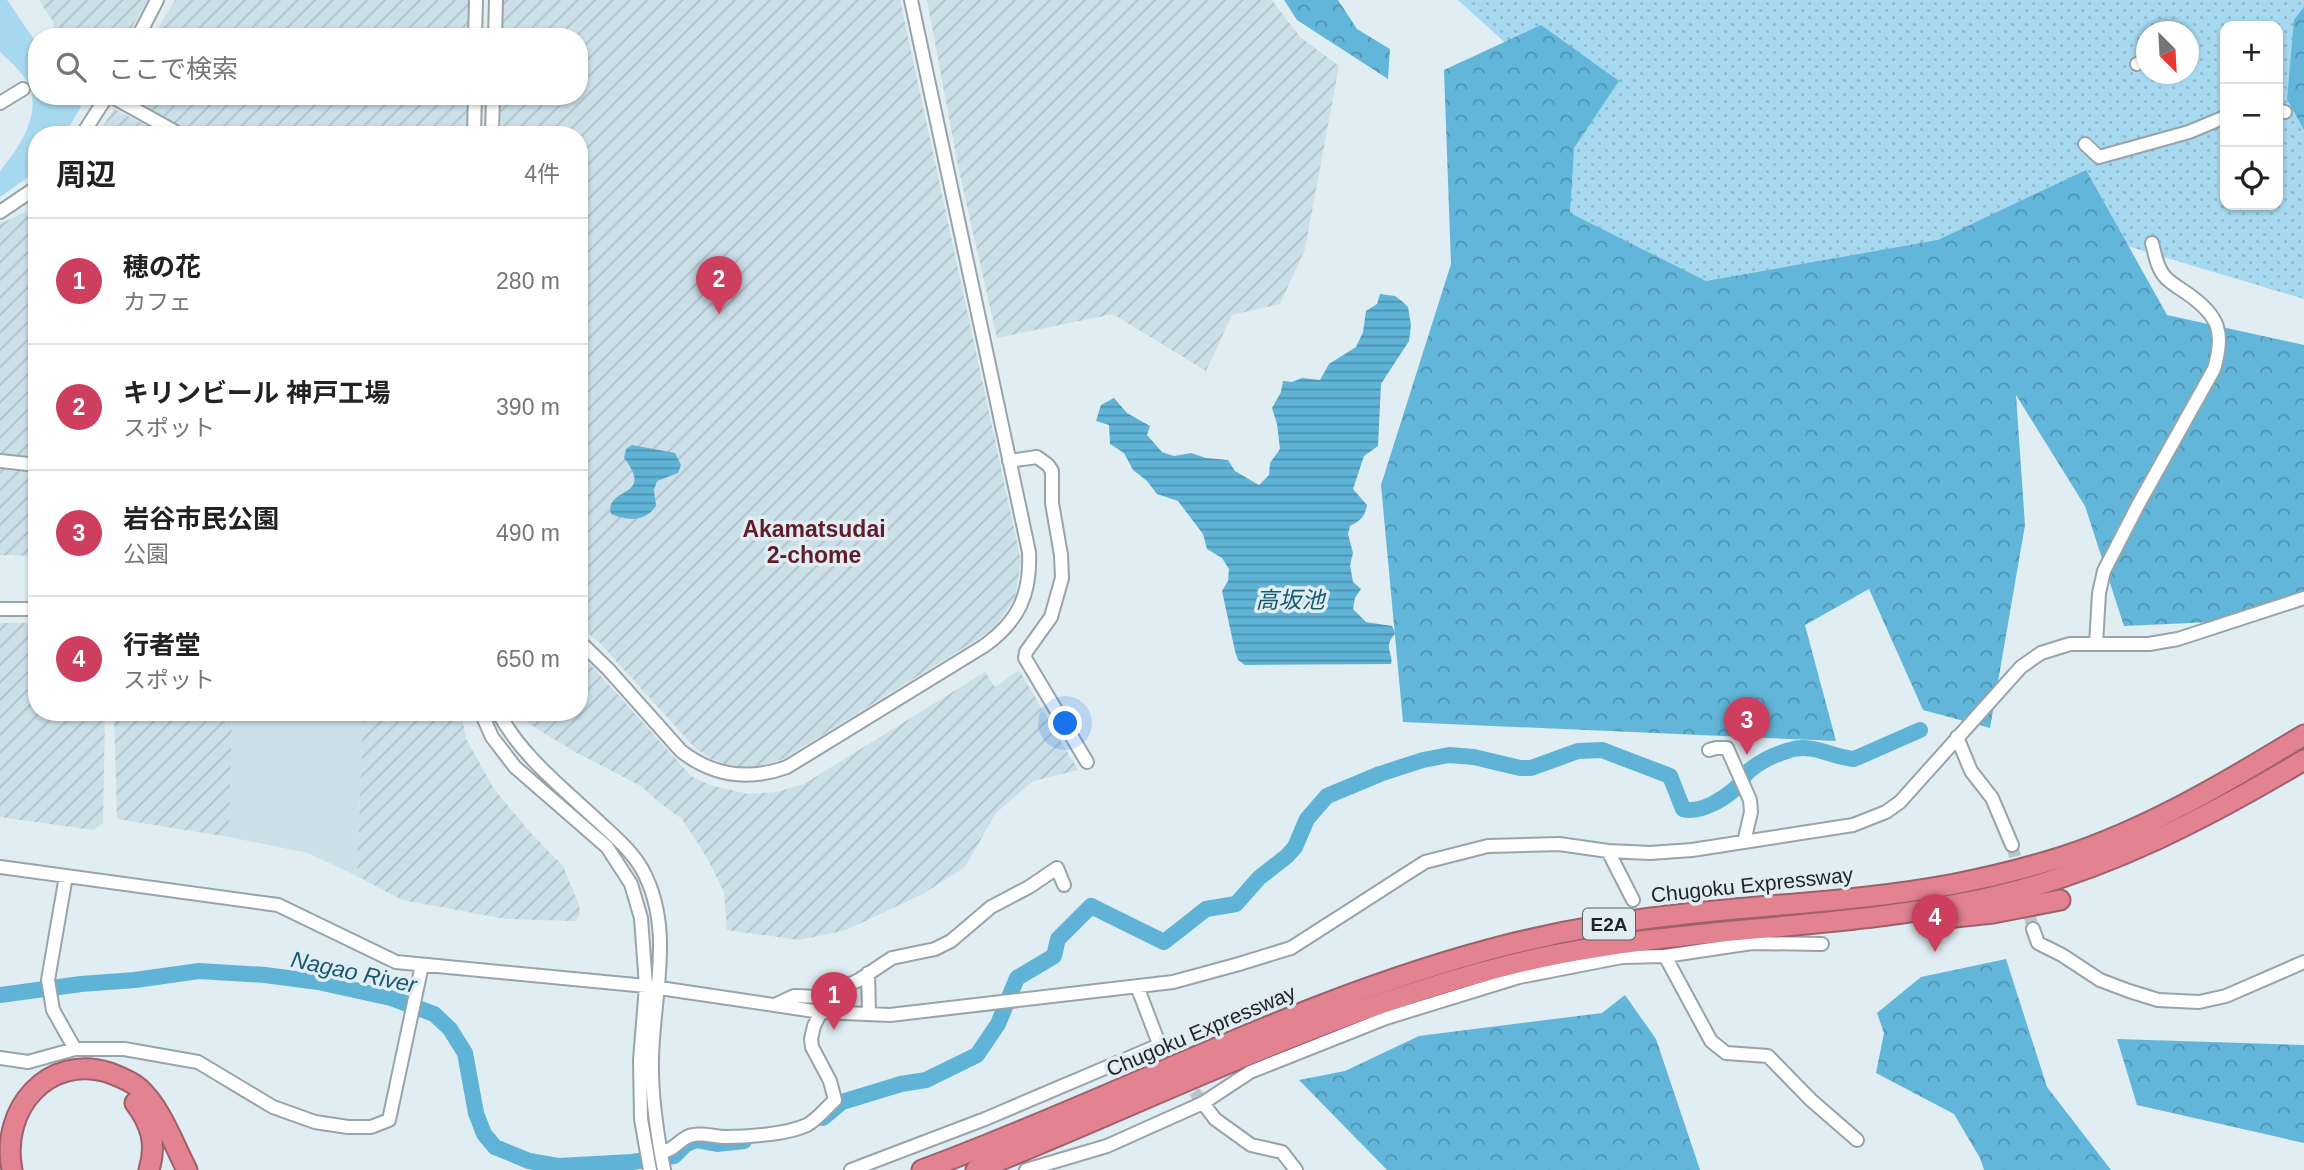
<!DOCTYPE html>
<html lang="ja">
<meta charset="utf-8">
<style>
:root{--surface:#fff;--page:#f2f2f2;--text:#222;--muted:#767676;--line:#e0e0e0;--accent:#ce3e5f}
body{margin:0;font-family:Helvetica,"Noto Sans JP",sans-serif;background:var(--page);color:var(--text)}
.controls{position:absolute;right:21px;top:21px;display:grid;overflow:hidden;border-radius:14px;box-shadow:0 2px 5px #0004}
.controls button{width:63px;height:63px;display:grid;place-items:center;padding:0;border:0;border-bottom:2px solid var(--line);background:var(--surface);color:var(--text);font:35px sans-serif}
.compass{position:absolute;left:2136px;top:21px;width:63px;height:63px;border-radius:50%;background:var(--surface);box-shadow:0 2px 5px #0004;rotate:156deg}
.you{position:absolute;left:1066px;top:724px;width:24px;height:24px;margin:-18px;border:5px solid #fff;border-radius:50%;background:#1a73e8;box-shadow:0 0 0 10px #1a73e833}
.badge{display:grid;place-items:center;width:46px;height:46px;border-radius:50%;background:var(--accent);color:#fff;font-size:23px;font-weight:700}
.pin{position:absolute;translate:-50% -58px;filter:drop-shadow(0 2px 4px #0008)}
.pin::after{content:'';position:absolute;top:37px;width:24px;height:21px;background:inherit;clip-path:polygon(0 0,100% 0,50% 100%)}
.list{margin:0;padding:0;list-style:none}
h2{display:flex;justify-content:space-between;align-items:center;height:91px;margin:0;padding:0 28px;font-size:30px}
h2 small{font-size:23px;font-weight:400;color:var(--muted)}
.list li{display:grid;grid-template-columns:46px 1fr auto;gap:21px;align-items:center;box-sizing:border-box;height:126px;padding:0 28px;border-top:2px solid var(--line)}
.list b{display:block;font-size:26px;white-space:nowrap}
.list p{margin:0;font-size:23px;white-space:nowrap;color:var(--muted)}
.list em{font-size:23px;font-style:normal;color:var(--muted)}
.icon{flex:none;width:38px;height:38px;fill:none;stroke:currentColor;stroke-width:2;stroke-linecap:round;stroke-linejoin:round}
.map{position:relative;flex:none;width:2304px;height:1170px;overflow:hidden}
.search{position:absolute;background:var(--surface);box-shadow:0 2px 5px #0004;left:28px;top:28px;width:560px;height:77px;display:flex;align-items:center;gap:18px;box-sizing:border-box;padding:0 24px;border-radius:28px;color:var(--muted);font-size:26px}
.panel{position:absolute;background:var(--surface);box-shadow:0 2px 5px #0004;left:28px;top:126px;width:560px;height:595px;border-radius:28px}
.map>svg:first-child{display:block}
.built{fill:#cbdfe9}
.industrial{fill:url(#industrial-furrows)}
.grass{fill:url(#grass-dots);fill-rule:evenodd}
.forest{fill:url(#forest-crowns)}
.green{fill:#a6d8ef}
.water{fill:url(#water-rules)}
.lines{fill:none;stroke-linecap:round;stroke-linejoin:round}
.river{stroke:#5fb3d6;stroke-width:16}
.minor-tunnel{stroke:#b9c5ca;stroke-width:12;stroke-dasharray:12 6;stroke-linecap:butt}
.minor-casing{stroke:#98a4aa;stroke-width:16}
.highway-casing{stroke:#9e616b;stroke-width:23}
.minor{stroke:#fff;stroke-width:12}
.highway{stroke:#e38290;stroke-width:19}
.labels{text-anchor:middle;stroke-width:7;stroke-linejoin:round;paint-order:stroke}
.shield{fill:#e0edf3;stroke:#596063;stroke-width:2}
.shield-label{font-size:19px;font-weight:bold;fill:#1f2325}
.street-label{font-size:21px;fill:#1f2325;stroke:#e0edf3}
.neighbourhood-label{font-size:23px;font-weight:bold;fill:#611c2b;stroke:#e0edf3}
.water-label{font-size:23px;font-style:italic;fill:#165972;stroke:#e0edf3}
</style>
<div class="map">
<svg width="2304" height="1170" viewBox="0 0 2304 1170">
<defs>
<pattern id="industrial-furrows" width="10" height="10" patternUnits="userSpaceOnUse" patternTransform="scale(1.75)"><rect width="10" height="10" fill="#cbdfe9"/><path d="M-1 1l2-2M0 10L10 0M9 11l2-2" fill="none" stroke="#aebfc8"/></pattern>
<pattern id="grass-dots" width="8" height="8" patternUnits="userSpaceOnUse" patternTransform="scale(1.75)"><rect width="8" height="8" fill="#a6d8ef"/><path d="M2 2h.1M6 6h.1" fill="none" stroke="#8eb9cd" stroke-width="1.8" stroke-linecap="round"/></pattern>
<pattern id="forest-crowns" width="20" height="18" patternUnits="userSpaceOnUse" patternTransform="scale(1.75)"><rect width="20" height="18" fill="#62b6d9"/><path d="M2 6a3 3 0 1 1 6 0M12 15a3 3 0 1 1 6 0" fill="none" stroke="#5094b0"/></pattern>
<pattern id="water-rules" width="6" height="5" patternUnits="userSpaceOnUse" patternTransform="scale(1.75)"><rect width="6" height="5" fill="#5fb3d6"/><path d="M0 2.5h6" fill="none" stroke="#4e91ad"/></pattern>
</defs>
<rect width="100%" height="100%" fill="#e0edf3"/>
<path class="built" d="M232,712h131l-6,164 -49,-23 -79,-16z"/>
<path class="industrial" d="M39,0h108l-20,37h-77l4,-14z
M175,0h294v37h-316z
M503,0h397l121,561 -6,37 -21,31 -211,130 -27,8h-23l-21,-8 -17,-11 -95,-105 -21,-17v-491h-78v-39h78v-59h-77z
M927,0h345l28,37 39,29 -34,183 -25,55 -48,11 -26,56 -93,-57 -116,24 -39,-172z
M126,96h342l-1,39h-271z
M114,109l51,26h-68z
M37,206v254l-37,-5v-231z
M0,469l37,3v84l-37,-1z
M0,623h37v89h68l-2,111 -10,7 -93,-13z
M579,652l112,124 19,9 38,9 29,-2 27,-8 181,-112 10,15 24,-17 59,100 -45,11 -37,32 -31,54 -44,28 -75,35 -47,10 -72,-10 -3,-38 -18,-36 -24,-37 -22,-16 -19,-17 -64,-33 -48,-29 -10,-12h60z
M114,712h118l-3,125 -112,-18z
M363,712h98l5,27 28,50 35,42 34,35 16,39 1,9 -5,7 -69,-2 -104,-19 -45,-24z"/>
<path class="grass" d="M1458,0h846v299l-237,-71 -244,91 -303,-48 58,-162zM2225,26h53v179h-53zM2146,32h42v42h-42z"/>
<path class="forest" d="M1284,0h54l19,29 33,20 -2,30 -91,-59z
M2304,7v123l-17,-31 7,-79z
M1541,25l78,56 -45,67 -4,65 136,68 232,-41 148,-70 81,145 137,30v251l-92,26 -88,4 -39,-120 -69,-111 9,130 -35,203 -67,-18 -54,-121 -64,36 31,116 -433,-19 -22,-237 70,-221 -7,-194z
M2006,959l41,128 64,83h-127l-4,-12 -26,-44 -78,-41 8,-40 -7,-20 44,-36z
M1625,995l31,44 44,131h-313l-88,-90 46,-9 74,-35 183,-23z
M2117,1039l187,6v98l-167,-38z"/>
<path class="green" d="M0,0h7l30,44v52h36l8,11 -17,28h-27v36l-37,26v-26c17,-20 39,-52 31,-80 -4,-15 -20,-29 -31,-39z"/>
<path class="water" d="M1380,294l15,2 8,6 5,5 3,18 -2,16 -28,43 -3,62 -14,10 -11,33 14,16c-2,12 -7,16 -17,21l-2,8 5,19 -3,12 3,17 8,7 -6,9 -2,11 13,13 26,4 3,7c-2,4 -6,8 -6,12 -1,7 4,11 2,19l-146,1 -7,-5 -3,-9 -13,-60 6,-10 1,-12 -7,-11 -15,-9 -4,-15 -25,-33 -21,-7 -10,-13 -14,-11 -9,-17 -14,-9 -1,-19 -13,-4 5,-16 13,-7 13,15 23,13 -3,9 15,17 12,4 17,-3 15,5 22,2 7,11 24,14 10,-10 1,-12 10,-14 -3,-25 -5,-16 9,-16 2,-11 9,1 10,-4 18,2 9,-16 27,-17 7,-15 3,-21 11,-7z
M632,445l43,8 6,12 -3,8 -21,8 -3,9 2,16c-11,16 -28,15 -45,8 -7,-28 45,-15 13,-56l2,-9z"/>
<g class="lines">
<path class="river" d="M0,995l81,-11 54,-4 64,-9 66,4 53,7 73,16 43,16 16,15 15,24 11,60 8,21 11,13 34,14 29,5 74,-4 42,-6 11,-11 11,-5 21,4 27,-3
M823,1118l19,-16 59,-18 25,-4 51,-25 21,-31 19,-46 37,-22 4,-17 33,-33 73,36 42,-33 30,-5 23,-26 28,-22 8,-9 12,-28 20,-23 53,-22 43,-14 26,-5 25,2 46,11h11l47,-17 24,-1 68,26 13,33c17,5 41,-10 54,-22 5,-5 7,-13 13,-17 11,-9 26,-16 40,-20 22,-7 42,7 64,9l66,-29"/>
<path class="minor-tunnel" d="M2012,845l21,84
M1161,1049l42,54"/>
<defs>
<path id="minor" d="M138,37l19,-37
M475,37l1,-37
M495,37l1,-37
M2137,64l9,-4
M111,96l70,39
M0,103l23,-14
M2278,110l7,2
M82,135l25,-39
M474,135l1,-39
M492,135l1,-39
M2085,144l14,13 90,-25 36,-15
M0,212l37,-25
M0,461l37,4
M1009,461l28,-4 11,8 4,6v32l9,52 1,23 -11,39 -25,35 -1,6 62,104
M0,609h37
M579,641l29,28 73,82c32,25 67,30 106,16l197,-121c35,-25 47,-52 45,-94l-118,-552
M2096,644l3,-51 5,-22 34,-66 76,-136c11,-37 5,-53 -26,-75 -7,-5 -16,-10 -22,-16 -9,-9 -11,-24 -14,-35
M481,712l11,25 23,30 92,80 24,37 10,34 5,68 -6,74 1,59 9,51
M498,712c24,45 64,75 101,110 16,15 32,28 43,47 33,60 11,126 10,190 -1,37 5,75 12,111
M1957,737l14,34 21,27 20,47
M1709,750l7,-2h11l23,52 1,12 -7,30
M1608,851l25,49
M0,867l278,38 118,57 250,24 175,26 69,3 283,-33 66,-18 52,-16 134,-86 63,-16 71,-2 49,7 42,2 42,-3 161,-25 33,-13 14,-10 121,-135 20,-14 29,-9h79l29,-5 126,-41
M66,876l-18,104 5,30 22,39
M2033,929l5,14 24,12 38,25 29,11 29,9 41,2 27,-6 78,-34
M1665,956l46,85 15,12 42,3 43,44 46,40
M868,973l1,41
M1137,986l24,63
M777,1004l17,-8 28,1 37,-17 33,-22 43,-9 16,-8 40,-34 38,-20 28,-19 7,17
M0,1058l28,4 47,-13h49l74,13 75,45 42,15 33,5h23l18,-7 33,-155
M1203,1103l12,16 36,26 31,7 14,18
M661,1152c14,-1 19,-15 32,-17 11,-2 22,2 33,2 21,0 62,-3 81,-12 11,-6 19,-17 28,-25l-5,-19 -18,-34 -1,-8 3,-13 7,-14
M851,1170l134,-51 174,-74
M1026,1170l81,-24 96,-43 47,-31 136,-54 133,-41 103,-20 43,-1 87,-13 70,1"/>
<path id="highway" d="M1926,920l67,-7 67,-13
M135,1103c16,21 22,41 14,67
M12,1170c-12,-61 36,-117 98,-97 10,4 21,8 29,15 22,20 34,55 48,82
M922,1170c198,-73 385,-175 589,-226 57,-14 116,-24 174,-30 90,-10 181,-13 270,-30 36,-7 72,-16 107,-27 86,-28 165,-75 242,-122
M976,1170c181,-72 356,-163 546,-208 156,-37 319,-30 474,-66 111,-26 211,-78 308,-136"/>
</defs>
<use href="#minor" class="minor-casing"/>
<use href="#highway" class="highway-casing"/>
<use href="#minor" class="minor"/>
<use href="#highway" class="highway"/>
</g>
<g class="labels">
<rect class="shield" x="1583" y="908.5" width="52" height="31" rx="5"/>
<g class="shield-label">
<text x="1609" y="931">E2A</text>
</g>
<g class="street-label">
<text transform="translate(1752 885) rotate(-6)" y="7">Chugoku Expressway</text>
<text transform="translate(1201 1031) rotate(-23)" y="7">Chugoku Expressway</text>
</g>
<g class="neighbourhood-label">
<text x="814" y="537">Akamatsudai<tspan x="814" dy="26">2-chome</tspan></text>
</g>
<g class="water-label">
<text x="1290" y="608">高坂池</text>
<text transform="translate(354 972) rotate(12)" y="8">Nagao River</text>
</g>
</g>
</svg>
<div class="controls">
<button>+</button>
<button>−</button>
<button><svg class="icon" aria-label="locate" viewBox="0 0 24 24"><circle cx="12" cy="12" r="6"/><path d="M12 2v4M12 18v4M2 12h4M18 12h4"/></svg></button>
</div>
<svg class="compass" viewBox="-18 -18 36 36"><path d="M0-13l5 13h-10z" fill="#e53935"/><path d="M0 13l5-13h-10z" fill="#767676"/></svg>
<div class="you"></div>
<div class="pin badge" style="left:834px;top:1030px">1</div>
<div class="pin badge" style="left:719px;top:314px">2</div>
<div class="pin badge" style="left:1747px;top:755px">3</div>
<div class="pin badge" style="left:1935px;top:952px">4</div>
<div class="search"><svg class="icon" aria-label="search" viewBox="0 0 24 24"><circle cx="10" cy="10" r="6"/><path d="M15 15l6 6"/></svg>ここで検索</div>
<section class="panel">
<h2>周辺<small>4件</small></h2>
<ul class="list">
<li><span class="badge">1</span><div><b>穂の花</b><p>カフェ</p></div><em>280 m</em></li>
<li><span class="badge">2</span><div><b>キリンビール 神戸工場</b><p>スポット</p></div><em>390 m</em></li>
<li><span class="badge">3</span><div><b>岩谷市民公園</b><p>公園</p></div><em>490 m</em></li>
<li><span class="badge">4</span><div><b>行者堂</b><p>スポット</p></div><em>650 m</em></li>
</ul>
</section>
</div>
